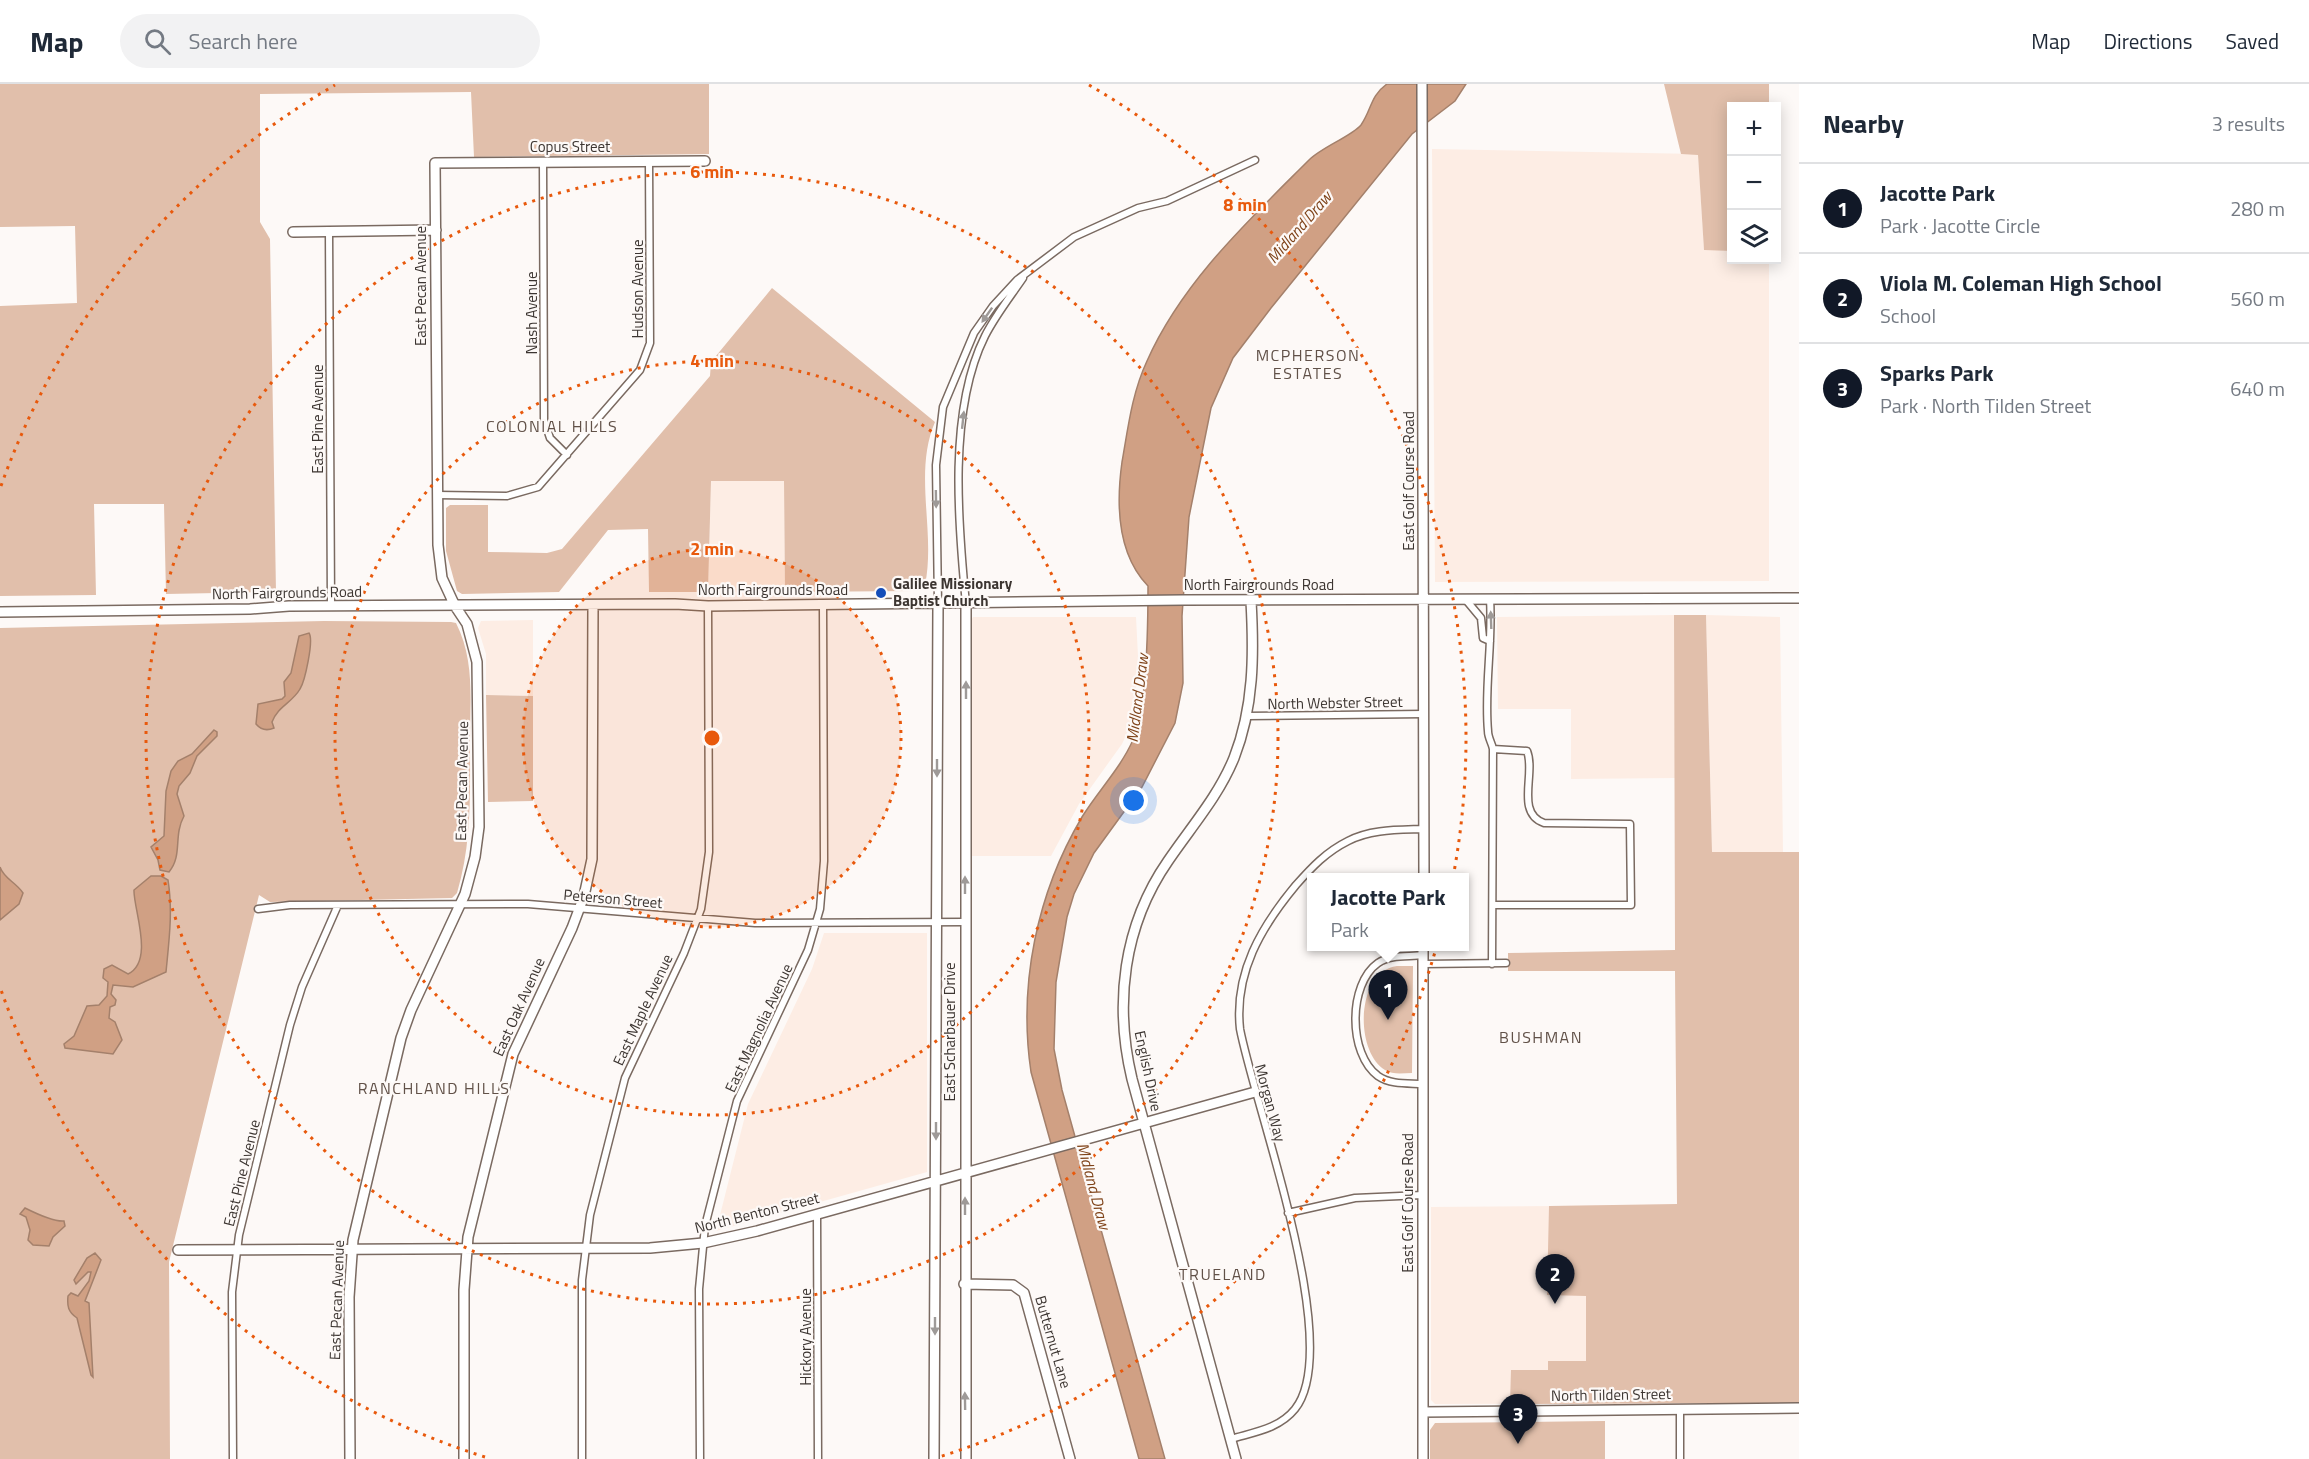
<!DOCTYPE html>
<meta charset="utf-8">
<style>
:root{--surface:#fff;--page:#f2f2f3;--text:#1f2937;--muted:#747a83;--line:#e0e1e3;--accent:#111827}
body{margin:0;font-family:"Titillium Web",sans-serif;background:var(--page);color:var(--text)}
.controls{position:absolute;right:18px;top:18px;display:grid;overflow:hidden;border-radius:0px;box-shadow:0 3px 15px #0003}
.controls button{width:54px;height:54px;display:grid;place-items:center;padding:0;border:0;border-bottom:2px solid var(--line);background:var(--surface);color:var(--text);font:30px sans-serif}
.you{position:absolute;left:1134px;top:717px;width:21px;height:21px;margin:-15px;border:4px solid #fff;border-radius:50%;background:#1a73e8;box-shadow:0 0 0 9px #1a73e833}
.badge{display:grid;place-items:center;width:39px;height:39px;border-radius:50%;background:var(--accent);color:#fff;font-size:20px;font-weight:700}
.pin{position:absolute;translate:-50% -50px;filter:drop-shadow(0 2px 3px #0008)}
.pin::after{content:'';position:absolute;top:32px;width:21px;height:18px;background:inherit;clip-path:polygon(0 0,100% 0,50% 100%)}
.popup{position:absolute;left:1307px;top:789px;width:162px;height:78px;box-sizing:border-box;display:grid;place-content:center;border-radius:0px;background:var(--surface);filter:drop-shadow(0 2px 4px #0005);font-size:20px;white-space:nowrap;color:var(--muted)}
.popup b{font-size:22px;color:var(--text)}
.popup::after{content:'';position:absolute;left:50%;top:100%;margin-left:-12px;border:12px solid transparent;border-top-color:var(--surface)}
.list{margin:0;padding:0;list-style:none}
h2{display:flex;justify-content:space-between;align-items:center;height:78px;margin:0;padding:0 24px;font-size:26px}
h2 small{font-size:20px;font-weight:400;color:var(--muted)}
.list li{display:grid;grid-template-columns:39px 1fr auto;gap:18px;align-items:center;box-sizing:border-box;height:90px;padding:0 24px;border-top:2px solid var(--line)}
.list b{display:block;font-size:22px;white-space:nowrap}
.list p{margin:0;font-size:20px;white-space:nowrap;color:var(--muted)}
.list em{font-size:20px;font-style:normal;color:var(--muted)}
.icon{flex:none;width:33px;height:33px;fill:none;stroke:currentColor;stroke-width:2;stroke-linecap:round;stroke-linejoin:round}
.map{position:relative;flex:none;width:1799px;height:1375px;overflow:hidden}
header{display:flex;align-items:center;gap:36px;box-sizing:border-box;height:84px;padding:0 30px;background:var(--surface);border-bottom:2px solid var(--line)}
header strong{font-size:28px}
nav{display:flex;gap:33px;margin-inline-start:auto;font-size:21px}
.search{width:420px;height:54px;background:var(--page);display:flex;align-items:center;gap:15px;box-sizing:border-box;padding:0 21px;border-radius:33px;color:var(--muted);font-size:22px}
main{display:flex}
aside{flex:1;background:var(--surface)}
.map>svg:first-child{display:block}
.built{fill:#fdede4}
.green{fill:#e1bfab}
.water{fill:#d0a084;stroke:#a4806b;stroke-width:1.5}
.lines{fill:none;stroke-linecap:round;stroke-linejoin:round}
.street-casing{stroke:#7a6a61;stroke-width:9}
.secondary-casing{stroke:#7a6a61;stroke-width:12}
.street{stroke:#fff;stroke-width:6}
.secondary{stroke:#fff;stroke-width:9}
.oneway{fill:#9e9a98}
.ring{fill:none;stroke:#e8590c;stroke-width:3;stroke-dasharray:3 6}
.poi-dot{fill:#144db9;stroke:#fdf9f7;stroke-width:2}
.labels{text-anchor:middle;stroke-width:4.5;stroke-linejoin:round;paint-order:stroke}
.street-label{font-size:15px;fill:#3c3531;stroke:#fdf9f7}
.poi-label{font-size:15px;font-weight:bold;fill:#3c3531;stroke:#fdf9f7;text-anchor:start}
.water-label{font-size:16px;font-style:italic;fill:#7f4319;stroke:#fdf9f7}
.neighbourhood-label{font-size:16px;letter-spacing:1.5px;fill:#615148;stroke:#fdf9f7}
.centre{fill:#e8590c;stroke:#fdf9f7;stroke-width:3}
.ring-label{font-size:18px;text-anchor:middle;font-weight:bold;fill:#e8590c;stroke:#fdf9f7;stroke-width:4.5;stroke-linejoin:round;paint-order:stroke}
</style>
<header>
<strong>Map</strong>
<div class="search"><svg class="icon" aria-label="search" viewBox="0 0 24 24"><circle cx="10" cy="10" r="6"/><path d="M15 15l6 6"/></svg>Search here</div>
<nav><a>Map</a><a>Directions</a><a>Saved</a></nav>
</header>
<main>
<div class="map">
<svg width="1799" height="1375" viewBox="0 0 1799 1375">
<rect width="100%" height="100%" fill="#fdf9f7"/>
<path class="built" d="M1432,65l266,5 6,95 27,2 1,9h37v321l-334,1z
M711,397h73l1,111h-77z
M1674,531l1,163 -104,1v-70h-73l-1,-92z
M1706,531l74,2 3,235h-71z
M973,533h163l2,39 -3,49 -4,20 -9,19 -43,60 -28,52h-81v-234z
M533,536v76l-47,-1v-41l-8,-26 3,-7z
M824,849h103v239l-211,59 32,-127 64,-135z
M1677,1121l2,198 -244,1 -4,-4v-193z"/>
<path class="green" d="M0,0h709v70l-235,3 -3,-65 -211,2v128l10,17 6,353 -110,2 -2,-90h-70l2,91 -96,1v-290l77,-3 -2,-77 -75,1z
M1664,0h105v22h-37l-1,145 -27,-1 -6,-95 -17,-1z
M772,204l163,134c-22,51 1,110 -10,163l-11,6 -129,1 -1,-111h-73l-3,111h-59l-1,-63 -40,1 -49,62 -97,2 -5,-3 -11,-40v-43l4,-3h38v47l59,1 15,-4 148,-173 1,-14z
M1674,531h32l6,237h87v551l-289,1 1,-34h37v-9h38v-65l-39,-1 2,-89 128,-2 -2,-233h-167v-18l167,-3z
M324,537l127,1 5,1c19,37 14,78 14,118 0,52 2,102 -13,152l-5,5 -182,4 -11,-7 -90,367 1,197h-170v-831z
M486,611l47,1v105l-45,1z
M1397,882h16l-1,107c-9,0 -19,2 -27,-3 -31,-19 -29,-99 12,-104z
M1605,1337v38h-175v-29l5,-7z"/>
<path class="water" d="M1387,0h79l-11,17 -43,33 -141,174 -38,50 -22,50 -22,109 -7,99 1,67 -8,40 -33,64 -48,66 -20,41 -7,23 -11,65 -1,33 -1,34 8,41 103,369h-26l-108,-387c-13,-88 6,-179 51,-255 16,-26 38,-48 51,-77 14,-32 15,-117 15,-154 -31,-32 -32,-81 -26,-124 6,-34 10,-69 25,-101 35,-79 102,-141 162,-201 13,-13 43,-24 52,-35 11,-16 9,-29 26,-41z
M309,549c5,7 -4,48 -9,56 -8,14 -22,17 -28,33l2,6c-7,3 -13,2 -18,-4l2,-20 24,-5 3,-3 -1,-14 7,-9 8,-37z
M214,646l3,2v4l-20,20 -7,17 -11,13 -2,8 7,22c-11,20 -1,39 -15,56l-9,-2 -2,-10 -7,-13 13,-11 2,-45 5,-20 7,-10 14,-7z
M0,783c4,12 16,15 23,26l-4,11 -19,16z
M151,792h10l7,4c5,31 1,61 -2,92l-33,15 -20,-2 -2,9 5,6 -1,5 -5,2 -1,11 6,4 7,18 -9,14 -48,-6 -1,-4 10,-8 13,-30 12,-1 8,-9 1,-14 -5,-4 1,-9 8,-4 16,9c27,-13 5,-66 6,-84z
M25,1124c10,5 28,14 39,13l1,5 -12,11 -4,9 -16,-1 -5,-5 2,-10 -4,-13 -6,-3z
M95,1169l6,7 -16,41 4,2 4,74 -2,-2 -14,-57c-9,-6 -10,-12 -9,-22l3,-3 7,3 11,-15 2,-9h-3l-12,12 -2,-4 13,-22z"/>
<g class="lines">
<defs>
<path id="street" d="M543,78l1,258 6,18 17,17
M329,147l2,375
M437,411l70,1 31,-9 102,-117 10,-27 -1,-181
M1490,515c3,44 -6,88 -2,132 0,7 4,12 5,18l-1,215
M1466,516l15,18 2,20 7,3
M938,520l-2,-139 7,-58 31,-74 19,-27 24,-26 57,-43 64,-29 29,-7 88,-41
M966,520c-8,-81 -18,-194 19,-268 10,-20 25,-39 38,-58
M1247,632l177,-2
M1493,665l34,2c9,22 -12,62 17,72l86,1 1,81h-138
M258,825l32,-4 238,-1 227,19 210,-1
M1423,880l83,-1
M1423,1000c-15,-1 -32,1 -45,-8 -30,-22 -30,-92 0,-113 13,-9 30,-6 45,-8
M1288,1129l67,-15 68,-3
M817,1131l1,244
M1680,1325v50
M1231,1355c23,-7 48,-10 64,-30 50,-63 -40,-301 -55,-380 -6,-56 21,-102 56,-144 16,-18 30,-33 52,-44 23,-12 50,-11 76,-12
M233,1375l-1,-167 7,-57 51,-210 12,-38 36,-82
M582,1375v-179l8,-65 35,-137 59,-125 17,-44 8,-57 -1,-246
M700,1375l-1,-170 6,-63 32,-125 71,-151 12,-41 4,-48 -1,-255"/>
<path id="secondary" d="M1422,0l2,794
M293,148l143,-2
M0,528l250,-3 39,-3 386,-2 33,2 475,-6 616,-2
M178,1166l472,-2 53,-5 54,-12 498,-139
M964,1200l49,1 11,8 46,166
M1423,1328l376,-4
M350,1375l-1,-162 4,-57 48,-202 10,-28 54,-116 10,-37 4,-30 -2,-165 -10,-38 -12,-18 -13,-28 -4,-33 -3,-382 270,-2
M464,1375v-169l4,-53 45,-183 59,-126 12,-32 8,-37 1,-254
M934,1375l4,-854
M966,1375v-854
M1236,1375l-104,-380c-18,-75 -9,-153 36,-218 23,-34 50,-64 66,-103 20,-51 20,-104 17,-157
M1423,1375v-513"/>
</defs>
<use href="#street" class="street-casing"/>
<use href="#secondary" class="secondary-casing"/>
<use href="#street" class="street"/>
<use href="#secondary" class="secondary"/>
</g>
<defs><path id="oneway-solid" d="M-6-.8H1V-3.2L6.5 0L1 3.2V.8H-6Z" transform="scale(1.5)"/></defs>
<g class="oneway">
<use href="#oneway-solid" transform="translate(987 231) rotate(125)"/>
<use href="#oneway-solid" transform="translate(963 336) rotate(-84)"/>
<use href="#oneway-solid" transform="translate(936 415) rotate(89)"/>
<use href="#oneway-solid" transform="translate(1491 536) rotate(-92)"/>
<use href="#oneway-solid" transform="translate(966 606) rotate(-90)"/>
<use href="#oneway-solid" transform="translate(937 684) rotate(90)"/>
<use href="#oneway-solid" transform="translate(965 801) rotate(-90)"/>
<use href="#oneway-solid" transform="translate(936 1047) rotate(90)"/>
<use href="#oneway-solid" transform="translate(965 1122) rotate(-90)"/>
<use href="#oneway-solid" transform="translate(935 1242) rotate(90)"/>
<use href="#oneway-solid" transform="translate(965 1317) rotate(-91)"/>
</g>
<circle cx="712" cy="654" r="189" fill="#e8590c" fill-opacity=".12"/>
<g class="ring">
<circle cx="712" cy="654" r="189"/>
<circle cx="712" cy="654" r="377"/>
<circle cx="712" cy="654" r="566"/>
<path d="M485 1373A754 754 0 0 1 1 906M1 402A754 754 0 0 1 335 1M1089 1A754 754 0 0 1 939 1373"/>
</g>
<circle class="poi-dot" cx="881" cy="509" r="6"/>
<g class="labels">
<g class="street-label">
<text x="570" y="68">Copus Street</text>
<text transform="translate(421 202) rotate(-90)" y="5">East Pecan Avenue</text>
<text transform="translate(638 205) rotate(-90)" y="5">Hudson Avenue</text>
<text transform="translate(532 229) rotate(-90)" y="5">Nash Avenue</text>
<text transform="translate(318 335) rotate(-90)" y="5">East Pine Avenue</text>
<text transform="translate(1409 397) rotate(-90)" y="5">East Golf Course Road</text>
<text x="1259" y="506">North Fairgrounds Road</text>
<text x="773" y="511">North Fairgrounds Road</text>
<text transform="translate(287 509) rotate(-1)" y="5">North Fairgrounds Road</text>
<text transform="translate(1335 619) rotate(-1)" y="5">North Webster Street</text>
<text transform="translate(462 697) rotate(-89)" y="5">East Pecan Avenue</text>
<text transform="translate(613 815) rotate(5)" y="5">Peterson Street</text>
<text transform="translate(519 923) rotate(-66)" y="5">East Oak Avenue</text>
<text transform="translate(643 926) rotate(-65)" y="5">East Maple Avenue</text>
<text transform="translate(759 944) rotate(-65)" y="5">East Magnolia Avenue</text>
<text transform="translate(950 948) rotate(-90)" y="5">East Scharbauer Drive</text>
<text transform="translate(1148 987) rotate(78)" y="5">English Drive</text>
<text transform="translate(1270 1019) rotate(75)" y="5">Morgan Way</text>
<text transform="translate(242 1089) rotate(-76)" y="5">East Pine Avenue</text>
<text transform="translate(1408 1119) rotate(-90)" y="5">East Golf Course Road</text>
<text transform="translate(757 1129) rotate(-14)" y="5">North Benton Street</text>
<text transform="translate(337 1216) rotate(-88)" y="5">East Pecan Avenue</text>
<text transform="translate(806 1253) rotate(-90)" y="5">Hickory Avenue</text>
<text transform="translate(1053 1258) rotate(74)" y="5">Butternut Lane</text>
<text transform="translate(1611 1311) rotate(-1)" y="5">North Tilden Street</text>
</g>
<g class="poi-label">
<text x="893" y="505">Galilee Missionary<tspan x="893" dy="17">Baptist Church</tspan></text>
</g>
<g class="water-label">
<text transform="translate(1299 143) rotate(-49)" y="6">Midland Draw</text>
<text transform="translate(1137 614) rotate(-83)" y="6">Midland Draw</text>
<text transform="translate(1094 1102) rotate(75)" y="6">Midland Draw</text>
</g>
<g class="neighbourhood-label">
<text x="1308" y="277">MCPHERSON<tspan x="1308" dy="18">ESTATES</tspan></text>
<text x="552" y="348">COLONIAL HILLS</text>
<text x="1541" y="959">BUSHMAN</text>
<text x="434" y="1010">RANCHLAND HILLS</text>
<text x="1223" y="1196">TRUELAND</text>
</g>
</g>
<circle cx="712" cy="654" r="9" class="centre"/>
<g class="ring-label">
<text x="712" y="94">6 min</text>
<text x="1245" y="127">8 min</text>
<text x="712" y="283">4 min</text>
<text x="712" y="471">2 min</text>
</g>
</svg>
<div class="controls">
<button>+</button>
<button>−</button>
<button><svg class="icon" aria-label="layers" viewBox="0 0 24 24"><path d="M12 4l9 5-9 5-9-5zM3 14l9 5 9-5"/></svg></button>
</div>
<div class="you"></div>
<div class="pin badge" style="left:1388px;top:936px">1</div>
<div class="popup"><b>Jacotte Park</b>Park</div>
<div class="pin badge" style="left:1555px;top:1220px">2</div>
<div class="pin badge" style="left:1518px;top:1360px">3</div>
</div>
<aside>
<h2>Nearby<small>3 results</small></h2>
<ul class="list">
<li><span class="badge">1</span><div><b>Jacotte Park</b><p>Park · Jacotte Circle</p></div><em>280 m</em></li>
<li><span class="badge">2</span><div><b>Viola M. Coleman High School</b><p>School</p></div><em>560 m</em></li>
<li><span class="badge">3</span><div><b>Sparks Park</b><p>Park · North Tilden Street</p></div><em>640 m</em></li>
</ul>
</aside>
</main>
